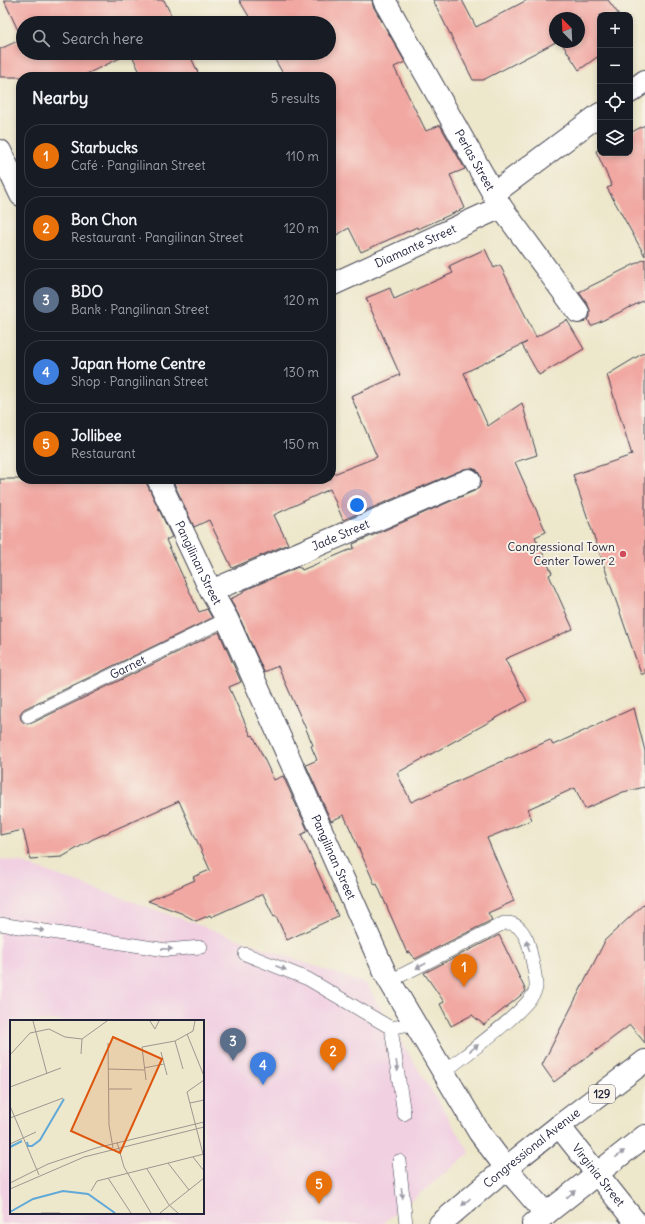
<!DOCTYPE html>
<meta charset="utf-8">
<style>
:root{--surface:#171b24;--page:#242831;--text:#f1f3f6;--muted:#9ea1a6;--line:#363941;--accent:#b45309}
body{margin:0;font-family:Delius,sans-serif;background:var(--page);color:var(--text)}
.controls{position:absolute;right:12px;top:12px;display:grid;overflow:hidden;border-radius:8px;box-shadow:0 2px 6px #0003}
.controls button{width:36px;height:36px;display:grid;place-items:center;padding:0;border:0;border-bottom:1px solid var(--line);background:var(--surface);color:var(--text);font:20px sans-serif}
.compass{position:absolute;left:549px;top:12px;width:36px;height:36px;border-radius:50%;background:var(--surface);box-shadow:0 2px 6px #0003;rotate:336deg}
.you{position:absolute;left:357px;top:505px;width:14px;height:14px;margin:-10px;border:3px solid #fff;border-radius:50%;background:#1a73e8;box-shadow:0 0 0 6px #1a73e833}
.badge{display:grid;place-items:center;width:26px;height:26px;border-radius:50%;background:var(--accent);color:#fff;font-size:13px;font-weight:700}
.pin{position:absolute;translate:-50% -33px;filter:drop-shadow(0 1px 2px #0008)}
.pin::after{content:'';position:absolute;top:21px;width:14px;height:12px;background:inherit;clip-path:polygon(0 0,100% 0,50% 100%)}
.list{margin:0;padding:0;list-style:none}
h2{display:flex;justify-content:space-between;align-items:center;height:52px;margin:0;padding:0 16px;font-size:17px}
h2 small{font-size:13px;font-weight:400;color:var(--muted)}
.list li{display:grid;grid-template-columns:26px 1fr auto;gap:12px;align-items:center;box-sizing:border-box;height:64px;margin:0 8px 8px;padding:0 8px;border:1px solid var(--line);border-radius:16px}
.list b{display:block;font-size:15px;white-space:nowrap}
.list p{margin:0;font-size:13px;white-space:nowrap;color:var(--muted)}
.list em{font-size:13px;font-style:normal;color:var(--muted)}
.icon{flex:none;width:22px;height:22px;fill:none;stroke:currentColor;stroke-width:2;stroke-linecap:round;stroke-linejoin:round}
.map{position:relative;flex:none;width:645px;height:1224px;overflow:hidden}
.search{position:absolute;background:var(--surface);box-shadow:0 2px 6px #0003;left:16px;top:16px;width:320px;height:44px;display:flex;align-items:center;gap:10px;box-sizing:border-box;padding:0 14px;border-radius:22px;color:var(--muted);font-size:15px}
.panel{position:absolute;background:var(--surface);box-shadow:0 2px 6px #0003;left:16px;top:72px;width:320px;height:412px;border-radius:16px}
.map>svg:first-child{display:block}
.built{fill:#f1d0e2;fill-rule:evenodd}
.building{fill:#f1a7a2}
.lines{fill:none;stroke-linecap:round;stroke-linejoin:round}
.lane-casing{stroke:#404051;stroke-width:14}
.street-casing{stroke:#404051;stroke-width:24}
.secondary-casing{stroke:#404051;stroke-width:24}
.primary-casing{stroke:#404051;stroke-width:24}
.lane{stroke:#fff;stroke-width:13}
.street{stroke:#fff;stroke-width:22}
.secondary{stroke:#fff;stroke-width:22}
.primary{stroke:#fff;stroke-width:22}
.oneway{fill:#9c9ca7}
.poi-dot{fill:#d1495b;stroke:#f7f3e8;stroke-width:1.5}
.labels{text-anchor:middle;stroke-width:4;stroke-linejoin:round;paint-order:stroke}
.shield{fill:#f7f3e8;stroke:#62616f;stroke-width:1}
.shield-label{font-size:11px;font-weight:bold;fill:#22223b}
.street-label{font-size:12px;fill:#22223b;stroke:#f7f3e8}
.poi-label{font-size:12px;fill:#22223b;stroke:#f7f3e8;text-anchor:end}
.inset-river{fill:none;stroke:#60a9d8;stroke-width:2}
.inset-road{fill:none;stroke:#9c9891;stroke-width:1}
.view{fill:#de560e;fill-opacity:0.15;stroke:#de560e;stroke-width:2}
.inset-edge{fill:none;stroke:#22223b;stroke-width:2}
</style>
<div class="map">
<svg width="645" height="1224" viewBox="0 0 645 1224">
<rect width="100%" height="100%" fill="#f7f3e8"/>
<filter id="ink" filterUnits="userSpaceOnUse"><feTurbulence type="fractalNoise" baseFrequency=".025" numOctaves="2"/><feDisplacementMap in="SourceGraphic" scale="8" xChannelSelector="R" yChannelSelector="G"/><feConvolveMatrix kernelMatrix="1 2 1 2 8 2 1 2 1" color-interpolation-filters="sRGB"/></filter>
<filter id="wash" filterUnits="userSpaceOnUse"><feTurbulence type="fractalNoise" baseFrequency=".012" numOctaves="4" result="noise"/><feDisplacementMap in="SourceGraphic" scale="16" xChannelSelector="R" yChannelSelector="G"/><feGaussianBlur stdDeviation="0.9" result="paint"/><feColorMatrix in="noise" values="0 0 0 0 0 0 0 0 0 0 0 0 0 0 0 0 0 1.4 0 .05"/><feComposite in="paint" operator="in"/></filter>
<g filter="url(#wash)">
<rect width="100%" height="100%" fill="#ede7cb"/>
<path class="built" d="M0,859l20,3 346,122 104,169 -88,71h-382zM11,1021h192v192h-192z"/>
<g id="blocks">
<path class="building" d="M4,0h160l11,23h-152v30h166l11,24h-58l-11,-24 -51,24h-80v-28l22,-10z
M239,0h133l1,6 32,56 -11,5 32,64 14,-6 25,44 -15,6 15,33 -47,21 -1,-2 -56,25 -12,-24 -18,10v-161h-46l-14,-24h58v-30h-76z
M433,0h29l14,27 51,-27h81l11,15h-19v40l-21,15 -18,-28h18v-24h-24v24h1l-73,38h-10z
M645,125v131l-38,-68 5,-2 -16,-35 4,-2v4h30v-20z
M485,249l9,19 6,-3 36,72 31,-17 17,29 -45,26 -17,-30 5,-3 -63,31 24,53 34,-23 15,52 -22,7 31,70 -11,5 17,36 -3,2 24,54 -68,30 22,42 -130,72 14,29 139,-62 3,5 81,-37 11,43v36l-22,5 -38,17 -10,-21 -47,21 4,11 -45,18 27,63 -26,12 4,7 -77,39 -5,-7 -3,1 -30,-69 -2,1 -31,-70 -13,6 -25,-56 11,-5 -6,-14 2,-1 -35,-79 -14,6 -26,-58 -8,-15 13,-6v-2l55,-24 1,1h2l1,2 52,-22 -1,-4 121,-53 5,-3 2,-6 -1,-7 -3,-5 -6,-2 -7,1 -121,51 -13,-31 -56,26 14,29 -56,24 -23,-48 -15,7 -22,-48h159v-4l46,-18 -26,-61 49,-21 -34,-77 24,-10 4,11 59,-26 -4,-7z
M645,259v41l-54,26 -3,-7 2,-2v-7l-2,-5 -9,-13z
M645,352v322h-4l-68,-199 59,-20 -25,-80z
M0,479h146l1,5 25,53 -6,3 33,72 8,-3 5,9 -188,91 -2,2 -2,4 1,5 3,3 3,1 5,-1 187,-91 22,50 -12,5 22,49 2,-1 21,45 9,-4 25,55 -7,4 37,81 -51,24 -11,-24 -2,1 -11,-23 -52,23 -1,-2 -14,6 -15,-8 -33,-12 47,-21 -2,-3 17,-7 -31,-69 -86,38 -31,18 -32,2 -7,-29 -23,5z
M645,903v140l-15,-18 -76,57 -12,-17 62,-122v-2z
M499,935l27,56 -1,1 -41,33 -12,-10 -21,11 -11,-22 4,-2 -20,-29z"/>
</g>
</g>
<g filter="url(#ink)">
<use href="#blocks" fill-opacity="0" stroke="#404051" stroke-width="1"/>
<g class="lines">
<defs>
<g id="lane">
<path id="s1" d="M28,716l199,-97"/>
<path d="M0,924l166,26 35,-3"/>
<path d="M245,954l63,25 83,49 24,-5"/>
<path d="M390,981l114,-58c3,0 7,0 9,1 8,3 14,14 16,22 2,10 8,32 7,42 -4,20 -74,69 -92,84"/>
<path d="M391,1028l13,86"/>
<path d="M399,1161l7,63"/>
</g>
<g id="street">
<path id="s2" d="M384,0l117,207 77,105"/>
<path d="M630,92l15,-11"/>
<path d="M0,151l21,44"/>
<path d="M493,194l107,-80"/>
<path id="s3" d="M331,285l170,-78"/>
<path id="s4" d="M158,479l53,112 16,28 159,356 93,157 27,36 40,46"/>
<path id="s5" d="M211,591l258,-111"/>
</g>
<g id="secondary">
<path id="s6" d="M559,1126l78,98"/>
</g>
<g id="primary">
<path id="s7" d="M440,1224l66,-56 53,-42 86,-65"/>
<path d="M533,1224l112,-88"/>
</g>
</defs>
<use href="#lane" class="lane-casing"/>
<use href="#street" class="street-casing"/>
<use href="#secondary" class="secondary-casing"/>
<use href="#primary" class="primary-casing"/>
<use href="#lane" class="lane"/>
<use href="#street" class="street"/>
<use href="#secondary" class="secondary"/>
<use href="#primary" class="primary"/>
</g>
<defs><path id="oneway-solid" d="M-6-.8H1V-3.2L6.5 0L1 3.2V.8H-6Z"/></defs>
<g class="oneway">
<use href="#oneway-solid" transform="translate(39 930) rotate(9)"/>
<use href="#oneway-solid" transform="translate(528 946) rotate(-107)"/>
<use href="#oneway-solid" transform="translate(167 949) rotate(1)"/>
<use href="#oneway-solid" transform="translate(421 966) rotate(153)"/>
<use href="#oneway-solid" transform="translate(281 968) rotate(21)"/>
<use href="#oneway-solid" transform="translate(474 1048) rotate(-38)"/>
<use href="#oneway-solid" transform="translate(397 1066) rotate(82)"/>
<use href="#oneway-solid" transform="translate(620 1154) rotate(-38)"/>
<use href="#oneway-solid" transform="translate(402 1193) rotate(83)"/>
<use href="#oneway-solid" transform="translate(571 1194) rotate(-39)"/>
<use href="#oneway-solid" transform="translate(466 1202) rotate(140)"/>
</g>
</g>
<circle class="poi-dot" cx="623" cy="554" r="4"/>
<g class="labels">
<rect class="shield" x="589" y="1085" width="26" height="18" rx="3"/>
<g class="shield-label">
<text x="602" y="1098">129</text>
</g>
<g class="street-label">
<text dy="4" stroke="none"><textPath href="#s2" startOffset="184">Perlas Street</textPath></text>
<text dy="4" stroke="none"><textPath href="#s3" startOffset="93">Diamante Street</textPath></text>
<text dy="4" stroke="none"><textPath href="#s5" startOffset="141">Jade Street</textPath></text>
<text dy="4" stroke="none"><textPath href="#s4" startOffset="93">Pangilinan Street</textPath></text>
<text dy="4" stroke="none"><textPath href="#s1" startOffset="111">Garnet</textPath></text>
<text dy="4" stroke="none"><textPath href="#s4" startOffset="417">Pangilinan Street</textPath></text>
<text dy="4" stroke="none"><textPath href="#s7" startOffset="119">Congressional Avenue</textPath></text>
<text dy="4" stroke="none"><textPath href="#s6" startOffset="63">Virginia Street</textPath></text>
</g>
<g class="poi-label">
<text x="615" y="551">Congressional Town<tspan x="615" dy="14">Center Tower 2</tspan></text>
</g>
</g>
<g transform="translate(10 1020)">
<rect width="194" height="194" fill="#ede7cb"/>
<path class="inset-river" d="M17,122l1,4h4l8,-6 24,-41M0,127l12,-6M0,192l23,-13 30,-8 25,3 27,19"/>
<path class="inset-road" d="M23,1l14,53M140,1l5,8 4,-8M177,14l17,42M165,21l8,28M98,23l1,82 4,23M151,32l6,23M71,34l1,-15M0,35l20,-22 19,-4 16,8 17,2 25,-18M134,48l20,-4M98,49l36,1M136,60l-4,-33 33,-6 18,-10 2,-10M0,67l51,-19M99,69h23M180,83l14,-3M0,86l29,69M0,98l53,-20M107,122l7,25 27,46M0,124l26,-12M193,134l-16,-62 17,-12M183,137l11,14M158,143l21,27M137,149l22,36 9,8M98,158l23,35M0,163l38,-19 48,-16 108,-26M0,169l74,-32 120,-30M81,171l6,-10 107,-27M31,193h19M150,193l44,-35"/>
<path class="view" d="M103,17l49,22 -42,94 -49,-22z"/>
<rect width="194" height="194" class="inset-edge"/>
</g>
</svg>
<div class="controls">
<button>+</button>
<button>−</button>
<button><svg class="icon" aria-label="locate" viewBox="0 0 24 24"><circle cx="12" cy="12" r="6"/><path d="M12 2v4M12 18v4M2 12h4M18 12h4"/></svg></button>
<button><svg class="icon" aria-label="layers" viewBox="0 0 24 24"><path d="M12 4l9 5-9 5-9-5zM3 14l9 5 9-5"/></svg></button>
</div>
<svg class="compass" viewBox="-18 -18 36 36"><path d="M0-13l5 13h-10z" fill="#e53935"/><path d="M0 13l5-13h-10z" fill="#9ea1a6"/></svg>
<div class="you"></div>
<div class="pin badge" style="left:464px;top:987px;background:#e8710a">1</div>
<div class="pin badge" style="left:333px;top:1071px;background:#e8710a">2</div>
<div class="pin badge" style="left:233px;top:1061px;background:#5c6f8a">3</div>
<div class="pin badge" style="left:263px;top:1085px;background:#3f7fe0">4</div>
<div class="pin badge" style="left:319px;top:1204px;background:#e8710a">5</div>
<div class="search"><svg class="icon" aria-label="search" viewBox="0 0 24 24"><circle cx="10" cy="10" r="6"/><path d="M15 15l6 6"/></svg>Search here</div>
<section class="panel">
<h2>Nearby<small>5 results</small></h2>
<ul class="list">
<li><span class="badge" style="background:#e8710a">1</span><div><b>Starbucks</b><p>Café · Pangilinan Street</p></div><em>110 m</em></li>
<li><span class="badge" style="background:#e8710a">2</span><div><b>Bon Chon</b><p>Restaurant · Pangilinan Street</p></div><em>120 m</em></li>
<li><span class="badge" style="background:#5c6f8a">3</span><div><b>BDO</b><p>Bank · Pangilinan Street</p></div><em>120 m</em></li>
<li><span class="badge" style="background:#3f7fe0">4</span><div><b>Japan Home Centre</b><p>Shop · Pangilinan Street</p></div><em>130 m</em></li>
<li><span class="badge" style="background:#e8710a">5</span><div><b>Jollibee</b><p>Restaurant</p></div><em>150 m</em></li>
</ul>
</section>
</div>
